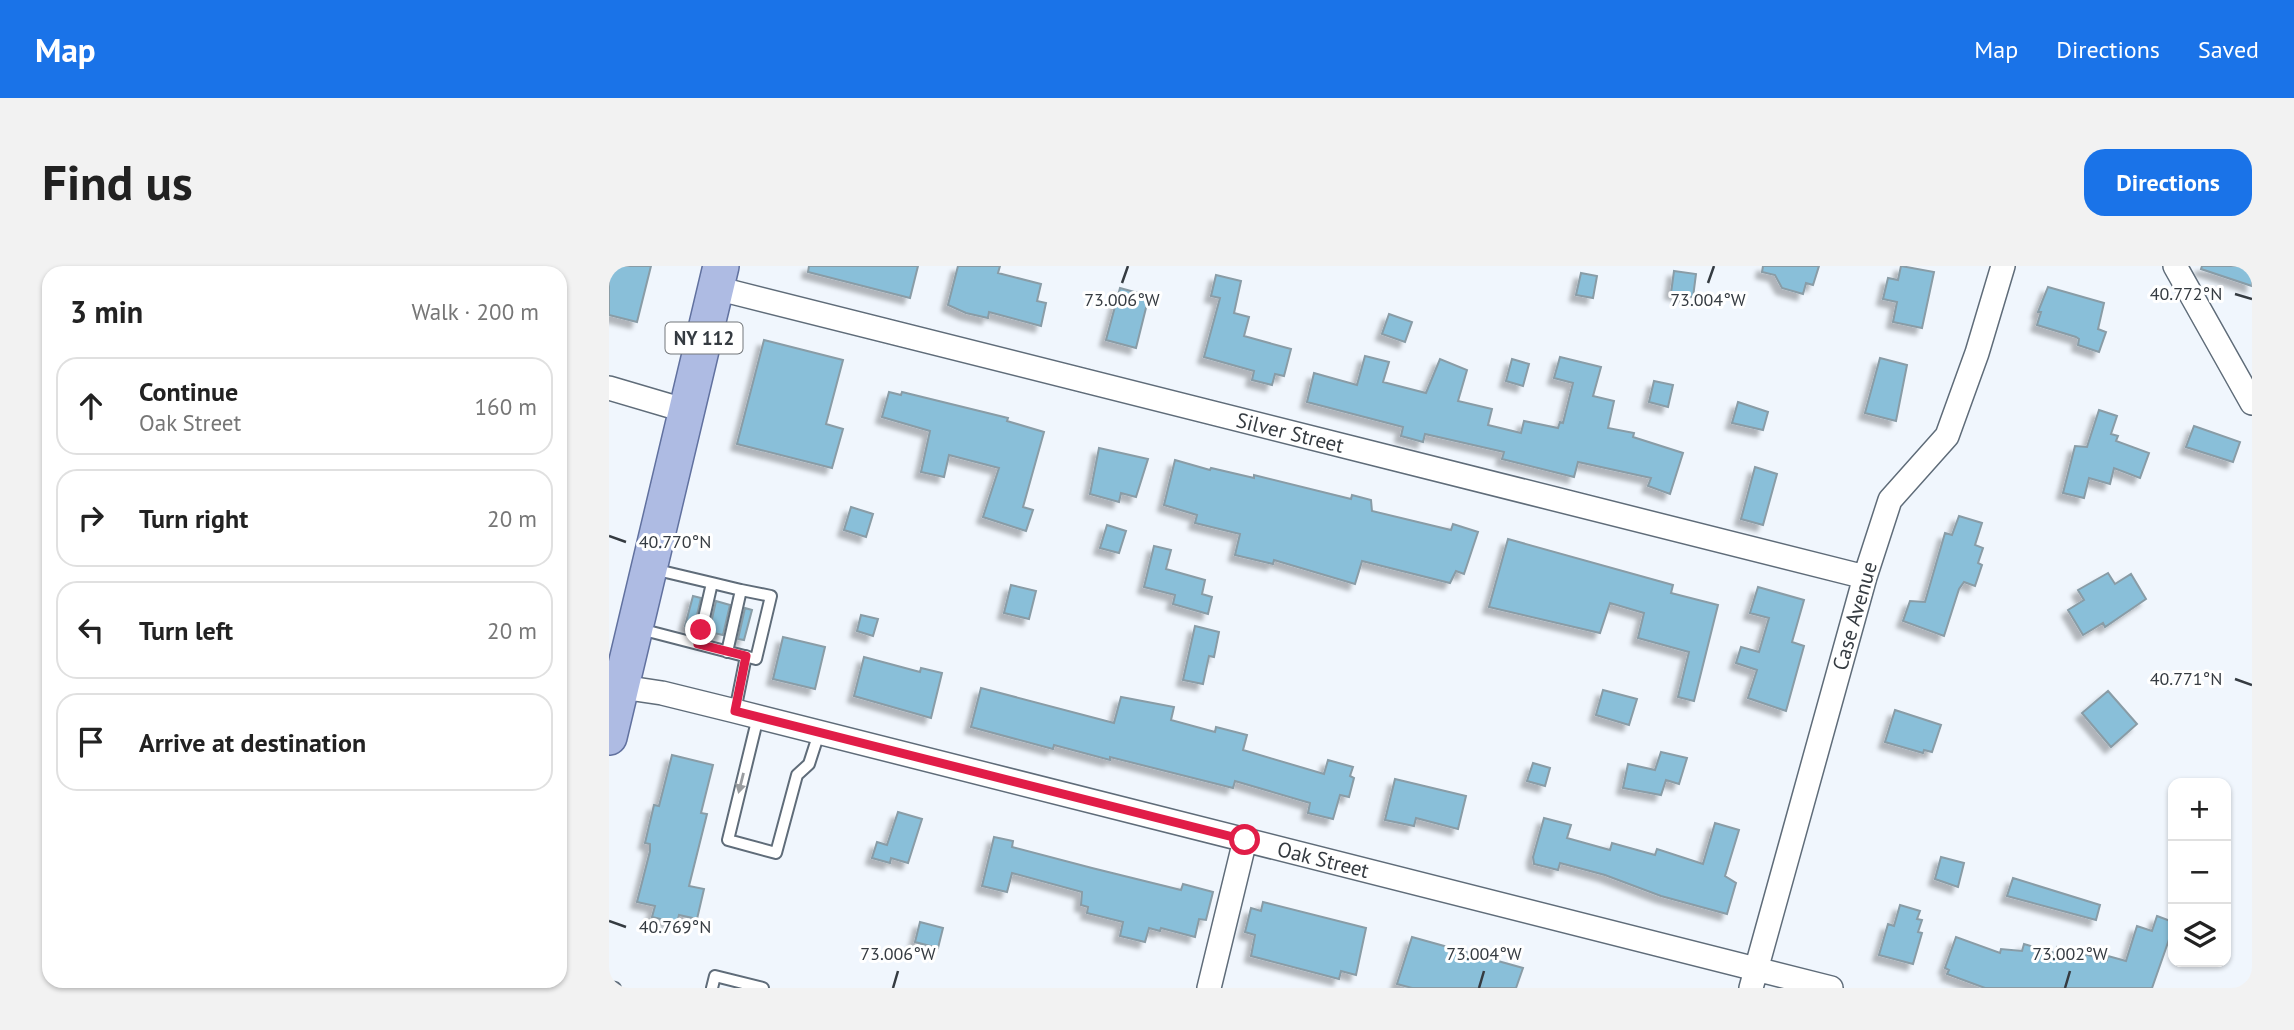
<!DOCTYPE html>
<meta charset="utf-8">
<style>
:root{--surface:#fff;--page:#f2f2f2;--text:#222;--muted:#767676;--line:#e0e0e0;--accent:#1a73e8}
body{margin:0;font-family:"PT Sans",sans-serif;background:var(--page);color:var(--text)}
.controls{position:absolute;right:21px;bottom:21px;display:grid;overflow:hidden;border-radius:14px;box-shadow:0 2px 5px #0004}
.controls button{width:63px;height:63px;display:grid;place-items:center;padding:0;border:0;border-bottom:2px solid var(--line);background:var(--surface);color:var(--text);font:35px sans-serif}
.stop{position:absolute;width:21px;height:21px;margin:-16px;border:5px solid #e11d48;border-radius:50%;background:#fff}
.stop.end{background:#e11d48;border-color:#fff;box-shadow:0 2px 7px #0008}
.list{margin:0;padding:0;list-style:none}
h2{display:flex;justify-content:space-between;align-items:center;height:91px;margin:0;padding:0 28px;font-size:30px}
h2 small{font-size:23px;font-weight:400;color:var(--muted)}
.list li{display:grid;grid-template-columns:46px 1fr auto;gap:21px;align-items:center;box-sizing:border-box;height:98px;margin:0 14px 14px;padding:0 14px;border:2px solid var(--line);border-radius:21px}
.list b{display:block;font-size:26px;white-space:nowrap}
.list p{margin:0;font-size:23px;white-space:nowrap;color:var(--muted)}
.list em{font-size:23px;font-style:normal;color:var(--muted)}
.icon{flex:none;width:38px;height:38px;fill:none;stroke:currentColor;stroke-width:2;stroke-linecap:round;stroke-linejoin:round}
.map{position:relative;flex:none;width:1643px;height:722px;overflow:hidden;border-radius:21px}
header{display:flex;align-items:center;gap:42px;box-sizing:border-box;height:98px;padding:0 35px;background:var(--accent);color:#fff}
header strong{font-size:33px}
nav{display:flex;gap:38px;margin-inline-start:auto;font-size:24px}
.intro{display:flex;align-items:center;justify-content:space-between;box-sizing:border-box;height:168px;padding:0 42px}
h1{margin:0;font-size:49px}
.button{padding:18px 32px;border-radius:21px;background:var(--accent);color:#fff;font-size:24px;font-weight:700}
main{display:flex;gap:42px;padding:0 42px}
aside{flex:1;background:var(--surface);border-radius:21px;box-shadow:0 2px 5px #0004}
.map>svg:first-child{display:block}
.building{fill:#89bfd9;stroke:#899ca6;stroke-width:2;filter:url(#shadow)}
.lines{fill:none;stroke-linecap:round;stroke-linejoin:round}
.lane-casing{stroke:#5f6c79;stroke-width:14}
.street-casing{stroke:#5f6c79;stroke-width:26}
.primary-casing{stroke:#61719f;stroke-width:38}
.lane{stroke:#fff;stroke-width:10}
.street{stroke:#fff;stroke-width:23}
.primary{stroke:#aebbe3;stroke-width:35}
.oneway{fill:#9a9da0}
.route{stroke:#e11d48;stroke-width:9}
.ticks{fill:none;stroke:#353b41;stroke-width:2.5}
.labels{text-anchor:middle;stroke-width:6;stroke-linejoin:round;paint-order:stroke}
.shield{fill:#fff;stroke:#72767a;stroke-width:2}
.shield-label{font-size:19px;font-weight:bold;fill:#353b41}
.street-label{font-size:21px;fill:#353b41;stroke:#fff}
.ticks-label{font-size:18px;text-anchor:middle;fill:#353b41;stroke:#fff;stroke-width:6;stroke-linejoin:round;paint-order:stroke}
</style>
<header>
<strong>Map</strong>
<nav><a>Map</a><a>Directions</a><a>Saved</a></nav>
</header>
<div class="intro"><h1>Find us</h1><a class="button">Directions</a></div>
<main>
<aside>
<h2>3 min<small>Walk · 200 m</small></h2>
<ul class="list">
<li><svg class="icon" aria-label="ahead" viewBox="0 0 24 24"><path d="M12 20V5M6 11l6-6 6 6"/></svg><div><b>Continue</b><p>Oak Street</p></div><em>160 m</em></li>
<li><svg class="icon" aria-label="right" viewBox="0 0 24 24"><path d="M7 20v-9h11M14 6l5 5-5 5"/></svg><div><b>Turn right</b></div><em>20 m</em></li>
<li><svg class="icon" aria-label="left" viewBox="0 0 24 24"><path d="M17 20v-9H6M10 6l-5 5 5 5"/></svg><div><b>Turn left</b></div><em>20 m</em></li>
<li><svg class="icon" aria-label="arrive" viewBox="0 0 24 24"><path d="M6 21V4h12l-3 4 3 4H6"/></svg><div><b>Arrive at destination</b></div></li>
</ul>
</aside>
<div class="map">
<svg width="1643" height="722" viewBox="0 0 1643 722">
<defs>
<filter id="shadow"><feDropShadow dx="-6" dy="6" stdDeviation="2" flood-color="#0004"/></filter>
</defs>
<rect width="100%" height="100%" fill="#f0f6fd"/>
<path class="building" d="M0,0h42l-14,56 -28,-7z
M200,0h109l-8,32 -102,-26z
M349,0h42l-2,7 43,11 -4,17 9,2 -5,23 -52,-14 -1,6 -22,-5 -18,-8z
M1154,0h56l-6,19 -7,-2 -3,11 -21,-6 -7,-13 -13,-3z
M1292,0l33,6 -12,56 -29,-6 4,-20 -14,-3 5,-21 10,2z
M1593,0h50v20l-51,-17z
M1065,5l22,3 -3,23 -22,-4z
M972,7l16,3 -4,22 -17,-3z
M607,9l25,6 -7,32 15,4 -5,19 47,13 -7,27 -9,-2 -3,11 -20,-5 2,-9 -50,-14 16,-59 -9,-2z
M1439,21l56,16 -6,26 8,3 -7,20 -21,-7 1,-6 -3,-2 -39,-12 4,-13h-3z
M511,22l29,8 -13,52 -30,-8z
M780,48l23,8 -7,20 -23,-8z
M155,74l79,20 -17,64 17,5 -11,39 -95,-24z
M756,90l24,6 -6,20 43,11 14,-34 27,11 -9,31 34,8 -4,16 33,8 3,-12 34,7 2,-6 3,1 10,-40 -19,-5 6,-21 41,10 -8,29 21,5 -6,27 26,5 -1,4 50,16 -13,41 -22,-8 3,-8 -73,-16 -4,15 -72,-18 2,-7 -79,-18 -2,8 -22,-6 2,-9 -96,-25 7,-29 43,12z
M1271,92l27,7 -11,56 -31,-8z
M903,93l17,5 -6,22 -17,-5z
M1045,115l19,4 -5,22 -19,-5z
M280,126l12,3 1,-3 106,26 -1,3 37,11 -21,75 10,3 -7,21 -43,-14 16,-49 -50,-13 -5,22 -23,-5 9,-41 -48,-14z
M1129,136l30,10 -5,18 -31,-7z
M1490,144l18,6 -6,18 7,2 -2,5 33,12 -9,25 -26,-10 -4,16 -21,-6 -5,20 -21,-5 12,-47 12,1z
M1585,160l46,16 -7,20 -47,-15z
M490,182l49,11 -12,38 -15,-4 -2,9 -29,-8z
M566,194l35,10 1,-2 43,10v-3l97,24 1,-4 19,5 1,11 79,19 2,-6 25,8 -14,42 -8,-3 -6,12 -88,-22 -7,23 -81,-24 -1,4 -38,-9 5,-21 -45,-11 2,-8 -33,-10z
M1146,201l22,7 -14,51 -22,-6z
M242,241l22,7 -7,23 -22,-7z
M1350,250l23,7 -7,22 8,3 -5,15 4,2 -7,21 -11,-4 -5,7 -15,47 -41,-15 7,-20 15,1 20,-69 7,2z
M498,259l19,6 -7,22 -19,-5z
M899,273l165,46 -2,8 47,12 -24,96 -16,-4 11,-45 -51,-14 6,-25 -34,-10 -10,30 -111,-26z
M545,280l17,4 -5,19 39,11 -3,14 10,3 -4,17 -35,-10 2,-9 -31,-8z
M1499,307l7,11 16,-10 15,25 -41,28 -2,-4 -20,12 -15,-25 16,-10 -6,-10z
M402,319l25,6 -7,28 -25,-6z
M1149,321l46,13 -12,42 12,4 -18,65 -38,-13 9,-28 -21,-7 5,-16 18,5 10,-34 -19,-5z
M84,330l8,2 -7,30 -9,-2z
M107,335l14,4 -7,30 -14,-3z
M136,342l7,2 -8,30 -6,-1z
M252,349l17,4 -5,17 -16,-5z
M586,360l24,6 -5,25 -5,-1 -6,28 -20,-4z
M174,371l42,10 -10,42 -42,-10z
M255,391l56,15 1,-4 21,5 -11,45 -77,-22z
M372,422l133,35 7,-26 53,10 -3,13 44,12 1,-5 31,8 -4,15 81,24 4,-14 25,7 -3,9 4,2 -5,19 -9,-2 -7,24 -25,-6 2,-10 -75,-22 -2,7 -123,-31v3l-56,-15 -1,4 -82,-22z
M994,424l34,9 -8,26 -33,-10z
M1499,425l29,33 -26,23 -29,-34z
M1286,444l46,15 -9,27 -8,-2 -1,3 -38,-11z
M1052,486l26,6 -8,26 -13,-4 -5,15 -38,-7 5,-24 27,6z
M63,489l41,10 -12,48 6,1 -18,72 15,3 -7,30 -18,-4 -2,8 -25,-6 3,-11 -18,-4 13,-51v-7l-5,-1 9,-38 5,1z
M924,497l17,5 -5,18 -18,-5z
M786,513l71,17 -8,33 -42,-11 -2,8 -29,-6z
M289,546l24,7 -14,44 -17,-5 -1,5 -18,-5 5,-16 10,3z
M935,552l27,7 -4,13 43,12 2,-7 43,12 2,-6 46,15 12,-41 24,7 -14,46 11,7 -9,31 -66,-18 -56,-21 -45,-12 -2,7 -24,-6 -1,-7z
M385,571l19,4 -1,6 80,21 89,22 2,-6 30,8 -7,28 -7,-1 -4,18 -34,-9 -1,3 -11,-3 -4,14 -25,-6 3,-14 -36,-9 1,-6 -7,-2 1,-13 -70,-19 -5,19 -25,-6z
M1332,591l23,6 -6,24 -23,-8z
M1404,612l87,27 -4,15 -89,-24z
M654,636l103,26 -10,47 -15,-4 -2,8 -88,-23 4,-21 -10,-3 6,-24 10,3z
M1291,639l20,6 -3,8 5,1 -4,12 4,1 -9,31 -34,-9 9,-31 6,2z
M1548,650l16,6v6l-21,60h-167l-38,-14 2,-4 -4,-2 11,-31 44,16 1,-4 21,2 2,-7 31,9 2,-6 50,13 1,-4 18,5 11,-35 15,5z
M311,656l23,6 -5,20 -23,-6z
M803,671l111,31 -7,20h-104l-15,-4z"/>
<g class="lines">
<defs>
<path id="lane" d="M44,303l59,14 -14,61
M103,317l29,7 -14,62
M31,363l116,30 15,-63 -30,-6
M126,445l11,-55
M149,451l-30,123 48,13 21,-78 12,-11 10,-31
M0,721l6,1
M103,722l3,-12 48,12"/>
<path id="street" d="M1566,0l77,137
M107,22l1149,289
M0,122l78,23
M0,419l53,8 73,18 1096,277
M600,722l36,-148
M1142,722l114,-411 25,-77 57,-64 30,-83 26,-87"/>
<path id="primary" d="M0,471l112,-471"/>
</defs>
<use href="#lane" class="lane-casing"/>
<use href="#street" class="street-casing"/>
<use href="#primary" class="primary-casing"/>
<use href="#lane" class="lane"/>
<use href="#street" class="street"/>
<use href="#primary" class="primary"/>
</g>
<defs><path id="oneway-solid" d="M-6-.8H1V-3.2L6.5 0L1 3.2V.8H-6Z" transform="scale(1.75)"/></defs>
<use class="oneway" href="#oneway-solid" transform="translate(132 517) rotate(104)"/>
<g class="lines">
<path class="route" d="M92,364l-3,14 48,12 -11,55 510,129"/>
</g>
<path class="ticks" d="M513,17l6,-17M1099,17l6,-17M1626,28l17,5M0,270l17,6M1626,413l17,6M0,655l17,6M284,722l5,-17M870,722l5,-17M1456,722l5,-17"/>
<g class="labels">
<rect class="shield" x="56.5" y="56.5" width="77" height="31" rx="5"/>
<g class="shield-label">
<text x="95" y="79">NY 112</text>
</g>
<g class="street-label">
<text transform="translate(681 167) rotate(14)" y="7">Silver Street</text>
<text transform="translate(1246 350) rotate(-74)" y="7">Case Avenue</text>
<text transform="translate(714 594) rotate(14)" y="7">Oak Street</text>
</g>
</g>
<g class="ticks-label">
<text x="1577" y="34">40.772°N</text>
<text x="513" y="40">73.006°W</text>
<text x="1099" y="40">73.004°W</text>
<text x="66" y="282">40.770°N</text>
<text x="1577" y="419">40.771°N</text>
<text x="66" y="667">40.769°N</text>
<text x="289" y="694">73.006°W</text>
<text x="875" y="694">73.004°W</text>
<text x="1461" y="694">73.002°W</text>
</g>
</svg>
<div class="controls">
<button>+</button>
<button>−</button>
<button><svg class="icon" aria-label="layers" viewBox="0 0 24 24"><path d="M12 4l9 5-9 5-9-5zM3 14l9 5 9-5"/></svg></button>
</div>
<div class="stop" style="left:636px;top:574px"></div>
<div class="stop end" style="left:92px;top:364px"></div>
</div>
</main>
